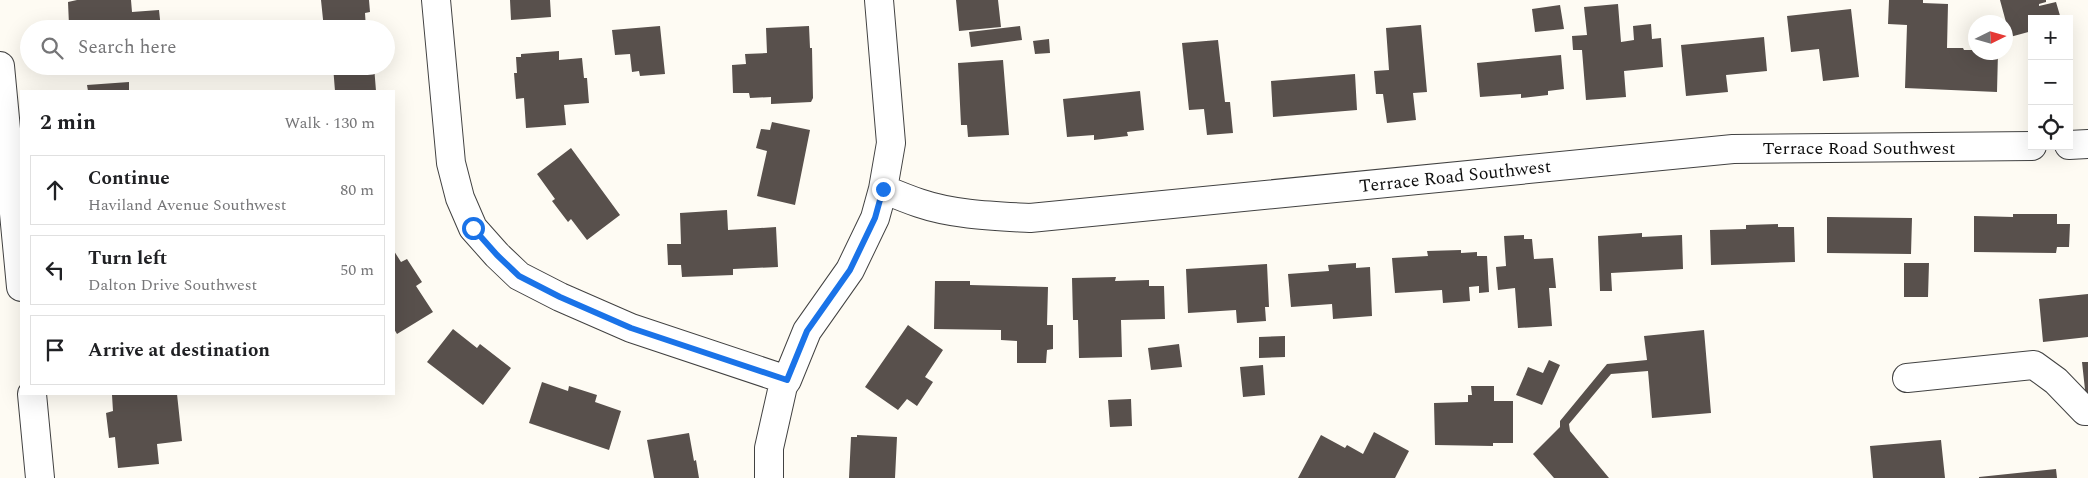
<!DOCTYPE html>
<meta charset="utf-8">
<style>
:root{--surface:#fff;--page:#f6f6f6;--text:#202124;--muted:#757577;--line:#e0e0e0}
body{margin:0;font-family:Spectral,serif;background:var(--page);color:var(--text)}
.controls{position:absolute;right:15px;top:15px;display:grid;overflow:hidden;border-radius:0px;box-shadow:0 5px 20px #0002}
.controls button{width:45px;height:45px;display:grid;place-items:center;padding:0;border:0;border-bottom:1px solid var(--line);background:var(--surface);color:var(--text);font:25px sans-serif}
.compass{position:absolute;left:1968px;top:15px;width:45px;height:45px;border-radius:50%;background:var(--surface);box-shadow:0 5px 20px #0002;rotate:85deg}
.stop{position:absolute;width:15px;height:15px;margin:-11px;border:4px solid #1a73e8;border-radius:50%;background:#fff}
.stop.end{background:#1a73e8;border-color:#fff;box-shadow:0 1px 5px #0008}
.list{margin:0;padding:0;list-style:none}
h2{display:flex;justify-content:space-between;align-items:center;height:65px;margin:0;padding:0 20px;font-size:21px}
h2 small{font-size:16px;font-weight:400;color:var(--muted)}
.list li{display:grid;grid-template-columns:32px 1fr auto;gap:15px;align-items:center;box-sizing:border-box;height:70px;margin:0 10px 10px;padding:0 10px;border:1px solid var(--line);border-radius:0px}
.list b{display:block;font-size:19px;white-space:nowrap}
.list p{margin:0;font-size:16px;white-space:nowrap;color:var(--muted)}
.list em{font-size:16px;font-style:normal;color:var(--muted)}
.icon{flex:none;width:28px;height:28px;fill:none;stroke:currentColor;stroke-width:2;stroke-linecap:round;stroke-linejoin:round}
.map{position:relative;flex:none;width:2088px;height:478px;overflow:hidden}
.search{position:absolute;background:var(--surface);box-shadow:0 5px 20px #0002;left:20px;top:20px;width:375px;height:55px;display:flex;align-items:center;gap:12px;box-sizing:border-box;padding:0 18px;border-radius:28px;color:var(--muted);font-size:19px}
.panel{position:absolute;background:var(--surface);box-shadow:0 5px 20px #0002;left:20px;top:90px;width:375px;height:305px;border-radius:0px}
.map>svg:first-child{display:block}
.building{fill:#58504c}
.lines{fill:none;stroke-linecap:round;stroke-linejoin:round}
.minor-casing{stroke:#424242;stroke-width:30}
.minor{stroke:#fff;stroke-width:28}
.route{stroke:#1a73e8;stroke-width:6}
.labels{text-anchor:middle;stroke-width:5;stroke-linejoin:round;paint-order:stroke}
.street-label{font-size:18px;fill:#0f0f0f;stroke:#fff}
</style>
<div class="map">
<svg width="2088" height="478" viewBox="0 0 2088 478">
<rect width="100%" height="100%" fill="#fefbf3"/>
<path class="building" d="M77,0h54l1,12 27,-2 2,19h-73v-6l-19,2 -1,-23z
M321,0h48l1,12 -5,1 1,16h-42z
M510,0h40l1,17 -40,3z
M956,0h42l3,27 -42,4z
M1889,0h34v3l25,1 -1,44h16l1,2h12v2h22l-1,40 -92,-4 2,-63 -19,-1z
M2000,0h46v2l-7,2v2l17,-4 5,17h-29v12l-22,6z
M1618,4l3,38 13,-2 -1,-14 18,-2 1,15 9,-1 2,29 -39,4 2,26 -40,3 -4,-50h-9l-1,-14 15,-1 -3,-28z
M1560,5l4,24 -29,3 -3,-23z
M1851,9l8,68 -36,4 -4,-32 -28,3 -4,-36z
M1421,25l6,67 -14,1 3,27 -29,3 -4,-29h-7l-2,-23 15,-1 -3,-42z
M660,26l5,48 -25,2 -1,-5 -7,1 -2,-18 -15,1 -3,-25z
M809,26l1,22h2l1,50 -2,4 -40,2v-7l-21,1 -1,-5h-16l-1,-28 14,-1 -1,-10 22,-1 -1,-25z
M1020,26l2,14 -51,7 -2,-15z
M1764,37l3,34 -41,4 2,17 -42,4 -5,-51z
M1049,39l1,14 -15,1 -2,-13z
M1218,40l7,62h5l3,31 -26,2 -3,-26 -15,1 -7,-67z
M559,51v9l23,-2 2,20h3l2,25 -25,2 2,20 -40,3 -2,-30 -8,1 -2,-26h3l-1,-16h5v-3z
M1561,55l3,34 -16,2v4l-27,3v-4l-41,3 -3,-34z
M1003,60l6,75 -41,2 -1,-12h-6l-3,-62z
M333,66h41l2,25h-41z
M1355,74l2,36 -84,7 -2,-36z
M129,82v9h-41l-1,-6z
M1140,91l4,39 -17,2 1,4 -34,4v-5l-27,2 -4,-38z
M772,122l38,8 -15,75 -38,-9 10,-45 -11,-3 5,-19 9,1z
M571,148l49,67 -33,25 -16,-21 -3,3 -16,-21 3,-2 -18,-25z
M727,210l1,20 48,-3 2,40 -45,2v6l-51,2 -1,-12h-13l-1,-21h14l-1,-31z
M2013,214h44v10h13l-1,23h-12l-1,6 -82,-1v-36l39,1z
M1827,217l85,1 -1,36 -84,-1z
M1778,224v3h16l1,35 -84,3 -1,-35 36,-1v-4z
M1642,233v4l40,-2 1,34 -72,4 1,18h-12l-2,-55z
M1524,235v4h8l2,20 19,-1 3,30h-7l3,38 -34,2 -3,-40 -17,2 -2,-23 10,-1 -2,-30z
M1461,250v3l16,-1v4h10l2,36 -10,1v-7l-10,1 1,14 -27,2 -1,-13 -47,3 -3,-35 36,-2 -1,-5z
M394,251l7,11 6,-3 15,23 -6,4 17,26 -36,22 -3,-5z
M1356,263v5l14,-1 2,49 -39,3 -1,-15 -41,3 -3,-33 41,-3 -1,-6z
M1904,263h25l-1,34h-24z
M1267,264l2,43h-4l1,14 -29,2 -1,-13 -48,3 -2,-44z
M1116,277l-1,4 34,-1v6h15l1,33 -44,1 1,37 -43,1 -1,-38h-5l-1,-42z
M935,281h35v4l78,2 -1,38h6v24l-6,1 -1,13h-29v-22l-16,-1v-10l-67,-1z
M2088,294v43l-45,5 -4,-43z
M908,325l35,25 -18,27 8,5 -16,24 -10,-7 -9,11 -33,-23z
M453,329l24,19 3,-4 31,24 -28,37 -56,-43z
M1704,330l7,83 -59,5 -4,-47 -37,3 -42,50 1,7 39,47h-55l-21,-24 27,-27v-6l47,-57 40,-4 -3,-24z
M1285,336v21l-26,1v-21z
M1179,344l3,23 -31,3 -3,-22z
M1549,360l11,5 -18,40 -26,-10 12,-28 15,6z
M2082,362h6v46h-1z
M1263,365l2,30 -22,2 -3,-30z
M542,382l26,9 1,-5 28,9 -2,7 26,9 -12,39 -80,-27z
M1471,386h23v15h19v42h-20v3l-58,-1 -1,-42 34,-1v-7h4z
M125,394h52l5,47 -25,3 2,20 -41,4 -3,-31 -6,1 -3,-25 7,-2 -1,-16z
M1131,399l1,27 -22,1 -2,-27z
M1374,432l35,19 -14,27h-97l23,-43 24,13 2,-3 16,9z
M689,433l5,28 2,-1 3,18h-45l-7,-38z
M857,435l40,2 -2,41h-46l2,-41h6z
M1941,440l4,38h-72l-3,-32z
M2056,469l1,9h-78v-1z"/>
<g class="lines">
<defs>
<path id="minor" d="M436,0l15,163 9,35 13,30 24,27 22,21 41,21 71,31 156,52
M0,66l21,221
M2069,145l19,-1
M883,189c12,5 24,10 36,14 35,12 75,13 111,15l703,-69 299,-3
M1907,378l127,-13 22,16 29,30h3
M32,394l8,84
M769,478v-30l14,-62 4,-6 20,-49 43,-61 25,-52 8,-29 8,-46 -12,-143"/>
</defs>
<use href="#minor" class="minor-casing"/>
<use href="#minor" class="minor"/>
</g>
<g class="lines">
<path class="route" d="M473,228l24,27 22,21 41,21 71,31 156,52 20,-49 43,-61 25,-52 8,-29"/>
</g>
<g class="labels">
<g class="street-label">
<text x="1859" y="154">Terrace Road Southwest</text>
<text transform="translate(1455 176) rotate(-6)" y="6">Terrace Road Southwest</text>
</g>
</g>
</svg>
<div class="controls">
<button>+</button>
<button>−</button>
<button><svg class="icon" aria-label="locate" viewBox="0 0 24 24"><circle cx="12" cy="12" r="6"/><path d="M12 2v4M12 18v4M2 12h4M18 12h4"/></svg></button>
</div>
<svg class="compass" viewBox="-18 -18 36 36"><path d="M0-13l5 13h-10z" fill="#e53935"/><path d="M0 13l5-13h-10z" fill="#757577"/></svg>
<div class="stop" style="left:473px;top:228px"></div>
<div class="stop end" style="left:883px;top:189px"></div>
<div class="search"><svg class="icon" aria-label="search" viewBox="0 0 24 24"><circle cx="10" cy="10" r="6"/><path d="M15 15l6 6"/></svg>Search here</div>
<section class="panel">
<h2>2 min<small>Walk · 130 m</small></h2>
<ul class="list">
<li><svg class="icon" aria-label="ahead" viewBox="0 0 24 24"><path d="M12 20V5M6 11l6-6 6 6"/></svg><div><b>Continue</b><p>Haviland Avenue Southwest</p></div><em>80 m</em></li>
<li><svg class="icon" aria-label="left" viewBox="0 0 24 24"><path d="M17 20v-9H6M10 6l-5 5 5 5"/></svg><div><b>Turn left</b><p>Dalton Drive Southwest</p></div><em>50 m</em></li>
<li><svg class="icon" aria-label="arrive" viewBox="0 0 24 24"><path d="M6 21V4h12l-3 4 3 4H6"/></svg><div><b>Arrive at destination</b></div></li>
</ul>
</section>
</div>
